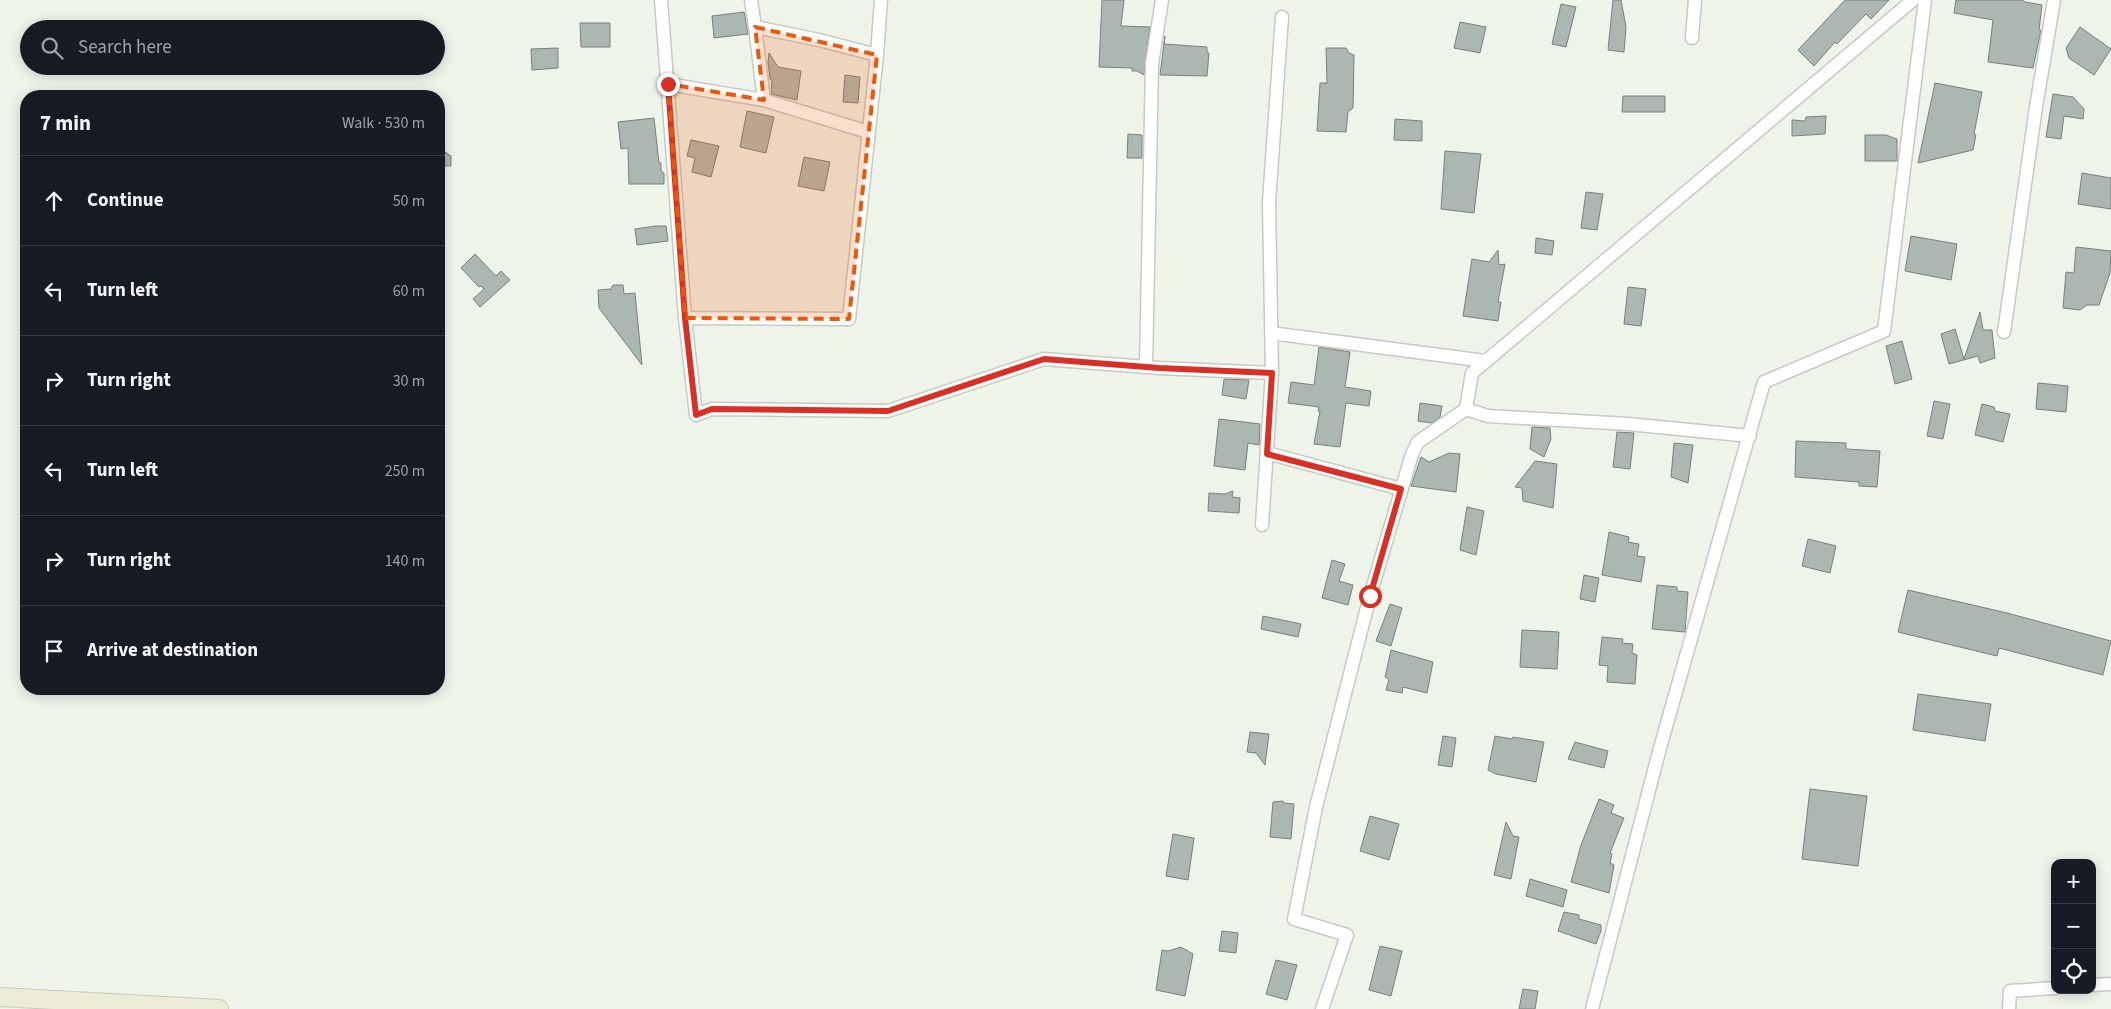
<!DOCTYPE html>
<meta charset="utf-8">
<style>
:root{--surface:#171b24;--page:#242831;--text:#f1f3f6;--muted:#9ea1a6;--line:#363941}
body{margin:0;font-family:"Source Sans 3",sans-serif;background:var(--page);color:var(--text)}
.controls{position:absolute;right:15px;bottom:15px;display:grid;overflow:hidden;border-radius:10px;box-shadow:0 2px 12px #0003}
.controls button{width:45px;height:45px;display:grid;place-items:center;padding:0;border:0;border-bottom:1px solid var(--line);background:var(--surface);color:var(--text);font:25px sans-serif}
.stop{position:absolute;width:15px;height:15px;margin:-11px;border:4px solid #d93025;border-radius:50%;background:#fff}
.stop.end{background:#d93025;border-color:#fff;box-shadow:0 1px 5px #0008}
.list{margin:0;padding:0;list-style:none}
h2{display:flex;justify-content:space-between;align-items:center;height:65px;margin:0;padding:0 20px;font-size:21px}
h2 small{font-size:16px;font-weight:400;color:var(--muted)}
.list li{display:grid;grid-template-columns:32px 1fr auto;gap:15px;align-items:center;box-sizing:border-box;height:90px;padding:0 20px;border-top:1px solid var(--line)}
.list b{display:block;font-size:19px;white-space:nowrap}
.list em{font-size:16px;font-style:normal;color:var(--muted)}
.icon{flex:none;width:28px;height:28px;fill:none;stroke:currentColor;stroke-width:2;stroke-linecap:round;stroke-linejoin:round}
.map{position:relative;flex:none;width:2111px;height:1009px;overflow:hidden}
.search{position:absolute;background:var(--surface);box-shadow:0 2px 12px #0003;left:20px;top:20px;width:425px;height:55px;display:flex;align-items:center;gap:12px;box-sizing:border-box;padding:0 18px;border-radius:28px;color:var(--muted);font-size:19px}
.panel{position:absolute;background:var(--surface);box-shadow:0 2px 12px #0003;left:20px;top:90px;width:425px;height:605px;border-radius:20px}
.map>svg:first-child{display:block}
.building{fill:#adb7b1;stroke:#78807b}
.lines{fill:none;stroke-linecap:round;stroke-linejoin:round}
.street-casing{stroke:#c5cac2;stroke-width:15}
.secondary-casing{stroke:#c5cac2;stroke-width:20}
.street{stroke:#fff;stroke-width:12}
.secondary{stroke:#edecd6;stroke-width:18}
.route{stroke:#d93025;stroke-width:6}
.marked{fill:#e8590c;fill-opacity:0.2;stroke:#e8590c;stroke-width:4;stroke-dasharray:10 6;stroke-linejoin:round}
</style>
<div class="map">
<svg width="2111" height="1009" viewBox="0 0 2111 1009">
<rect width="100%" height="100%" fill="#eff4eb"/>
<path class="building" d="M1102,0h22l-3,26 29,1 -6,48 -7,-4h-5v-3l-33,-1z
M1613,0h8l5,27 -2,25 -16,-2z
M1845,0h44l-18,19 -5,-5 -29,30 -2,-2 -21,24 -16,-16z
M1956,0h67l2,2 17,3 -3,25h2l-8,38 -45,-6 5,-42 -39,-7z
M1561,4l15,3 -10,40 -14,-3z
M744,12l4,22 -34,4 -2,-22z
M1460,22l26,5 -6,26 -26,-5z
M580,23h30v24h-29z
M2080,27l31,22 -17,26 -25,-17 -3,-10z
M1165,36l-1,8 43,3v6h2l-2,23 -47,-1z
M558,48v20l-26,2 -1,-21z
M1326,48h20l3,5 5,2 -1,53 -5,4 -2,20 -29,-1 3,-48h7z
M769,53l9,14 23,4 -4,29 -26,-6 1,-14 -2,-1 -2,-17z
M845,75l15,2 -2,26 -15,-1z
M1935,83l47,9 -8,42 2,1 -3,15 -55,13z
M2053,94l20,3 11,12 -1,10 -19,-3 -3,23 -15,-2z
M1623,96h42v16h-43z
M747,111l27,6 -8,36 -26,-6z
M1826,116l-1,18 -33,2v-16l13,1 1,-4z
M654,118l5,45h2v8l3,2v11h-35l-1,-36 -7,1 -3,-27z
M1395,119l27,2v20l-28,-1z
M1128,134l14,1v23h-15z
M1865,135h21l11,4v22h-32z
M691,140l28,6 -8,31 -19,-5 3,-14 -8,-2z
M439,148l12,8v10h-12z
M1445,151l36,3 -7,59 -33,-4z
M804,157l26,5 -6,29 -26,-5z
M2082,173l29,5v31l-33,-5z
M1586,192l17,2 -6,36 -16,-2z
M656,226h10l2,15 -31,4 -2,-16z
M1911,236l46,8 -6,36 -46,-9z
M1536,238l18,3 -2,14 -17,-2z
M2076,247l35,4 -1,22 -11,32h-12l-7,5 -17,-2 3,-36 8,1z
M1498,250l1,15 6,-1 -7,38h3l-3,19 -35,-5 9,-57 17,3z
M475,254l21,22 5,-5 9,9 -30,27 -7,-8 11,-10 -3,-3 -2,1 -18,-19z
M613,285h10l1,9 11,-1 7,72 -43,-57 -1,-18 13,-1z
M1628,287l18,2 -5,37 -17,-2z
M1980,312l3,18h9l3,28 -15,5 -2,-7 -29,8 -8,-30 14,-5 9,30z
M1902,341l10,38 -17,5 -9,-38z
M1319,347l31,5 -5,35 26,4 -2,15 -23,-3 -6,44 -26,-3 6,-33h-2l1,-4 -31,-4 3,-21 23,3z
M1224,379l25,1 -3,19 -24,-4z
M2038,383l30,3 -2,26 -30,-3z
M1934,401l16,3 -7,35 -16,-3z
M1420,403l22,3 -2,11 -8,6 -14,-2z
M1982,404l12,3 1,4 15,3 -7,28 -28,-7z
M1219,419l41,5 -1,21 -11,-2 -3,27 -31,-4z
M1532,427l18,1 1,11 -7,18 -14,-8z
M1617,432l17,1 -4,36 -17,-2z
M1796,441l50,2v6l34,2 -3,36 -18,-1v-4l-64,-5z
M1674,443l19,2 -5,38 -17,-6z
M1449,453l11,1 -4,38 -45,-6 10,-29 8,5z
M1535,461l22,3 -4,44 -30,-7 -1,-13 -7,-1z
M1233,491l-1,6 8,1 -1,15 -31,-2 1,-18 16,1z
M1467,507l17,4 -8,44 -16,-5z
M1609,532l20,5 -1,5 11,2 -2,12 8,1 -4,25 -39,-7z
M1808,539l28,7 -6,27 -28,-7z
M1332,560l13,4 -6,17 14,4 -5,20 -26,-7z
M1584,575l15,3 -4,24 -15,-3z
M1657,585l20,2v4l11,1 -3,40 -33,-3z
M1908,590l99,23 104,28 -8,34 -104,-27 -2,8 -99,-24z
M1390,604l12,4 -11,38 -15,-5z
M1263,616l38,8 -3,13 -37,-8z
M1522,630l37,2 -2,37 -37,-2z
M1602,637l21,2 -1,4 11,1 -1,9 5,2 -2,29 -28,-2 1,-16 -9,-1z
M1391,650l42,12 -6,31 -24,-6 -1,6 -16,-3 3,-11 -4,-2z
M1918,694l73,10 -6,37 -72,-11z
M1250,732l19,2 -4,31 -9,-12 -9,-1z
M1443,736l13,2 -4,29 -14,-2z
M1495,736l17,3 1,-2 31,5 -8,40 -40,-8 -8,-4z
M1575,742l33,9 -4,17 -36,-9z
M1810,789l57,7 -9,70 -56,-7z
M1599,799l15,6 -3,8 13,5 -14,35 2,1 -2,9 4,2 -5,28 -38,-11 10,-37z
M1283,801l1,2 10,1 -3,35 -21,-2 3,-35z
M1370,816l29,8 -10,36 -29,-9z
M1506,822l7,14 6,1 -8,42 -17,-4z
M1173,834l21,4 -6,42 -22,-4z
M1530,879l37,11 -4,17 -37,-11z
M1564,912l15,3v4l22,6v6l-5,13 -38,-13z
M1222,931l16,2 -2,20 -17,-2z
M1380,946l22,5 -11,45 -22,-6z
M1181,947l12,7 -8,42 -29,-6 6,-40 6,1z
M1276,960l21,5 -10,35 -21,-6z
M1523,989l15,2 -3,18h-16z"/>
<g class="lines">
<defs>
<path id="street" d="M661,0l24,318 11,97 16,-6 176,2 156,-52 115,9 113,5
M751,0l4,27 64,13 58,15
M755,27l9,73 104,32
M1692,38l3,-38
M668,84l96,16
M685,318l164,1 28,-264 4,-55
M2004,332l32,-225 18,-107
M1271,333l214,28
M1146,367l6,-303 10,-64
M1466,409l22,7 140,8 122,12
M1267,453l134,36
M1262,525l10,-152 -3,-171 13,-185
M2092,985l19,-1
M1322,1009l25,-74 -53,-16 22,-112 54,-211 42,-142 6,-12 48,-33 6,-36 441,-373
M1592,1009l68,-261 104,-366 120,-51 41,-331
M2009,1009l1,-18 45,-3"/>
<path id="secondary" d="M0,997l219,12"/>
</defs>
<use href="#street" class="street-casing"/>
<use href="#secondary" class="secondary-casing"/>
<use href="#street" class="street"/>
<use href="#secondary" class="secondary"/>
</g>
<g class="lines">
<path class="route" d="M668,84l17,234 11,97 16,-6 176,2 156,-52 115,9 113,5 -5,81 134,35 -31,107"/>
</g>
<path class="marked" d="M755,27l122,28 -28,264 -164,-1 -17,-234 96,16z"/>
</svg>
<div class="controls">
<button>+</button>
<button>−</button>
<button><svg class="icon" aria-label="locate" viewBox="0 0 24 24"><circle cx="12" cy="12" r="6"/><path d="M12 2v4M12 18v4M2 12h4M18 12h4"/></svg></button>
</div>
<div class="stop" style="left:1370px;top:596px"></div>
<div class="stop end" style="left:668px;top:84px"></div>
<div class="search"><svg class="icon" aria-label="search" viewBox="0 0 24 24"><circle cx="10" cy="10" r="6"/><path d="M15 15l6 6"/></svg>Search here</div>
<section class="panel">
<h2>7 min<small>Walk · 530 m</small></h2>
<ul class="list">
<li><svg class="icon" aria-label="ahead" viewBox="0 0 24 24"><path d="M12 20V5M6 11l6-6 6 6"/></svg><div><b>Continue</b></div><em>50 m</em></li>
<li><svg class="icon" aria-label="left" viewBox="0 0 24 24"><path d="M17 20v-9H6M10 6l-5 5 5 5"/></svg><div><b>Turn left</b></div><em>60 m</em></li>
<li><svg class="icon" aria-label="right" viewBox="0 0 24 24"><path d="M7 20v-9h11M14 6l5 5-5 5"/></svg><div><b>Turn right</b></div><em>30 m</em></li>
<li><svg class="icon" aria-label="left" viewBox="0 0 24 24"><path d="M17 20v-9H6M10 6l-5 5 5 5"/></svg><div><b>Turn left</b></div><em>250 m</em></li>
<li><svg class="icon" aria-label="right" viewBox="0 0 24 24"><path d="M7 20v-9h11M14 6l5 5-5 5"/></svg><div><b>Turn right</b></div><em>140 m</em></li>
<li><svg class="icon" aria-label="arrive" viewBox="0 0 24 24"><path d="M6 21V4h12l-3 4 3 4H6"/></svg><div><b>Arrive at destination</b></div></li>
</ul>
</section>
</div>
